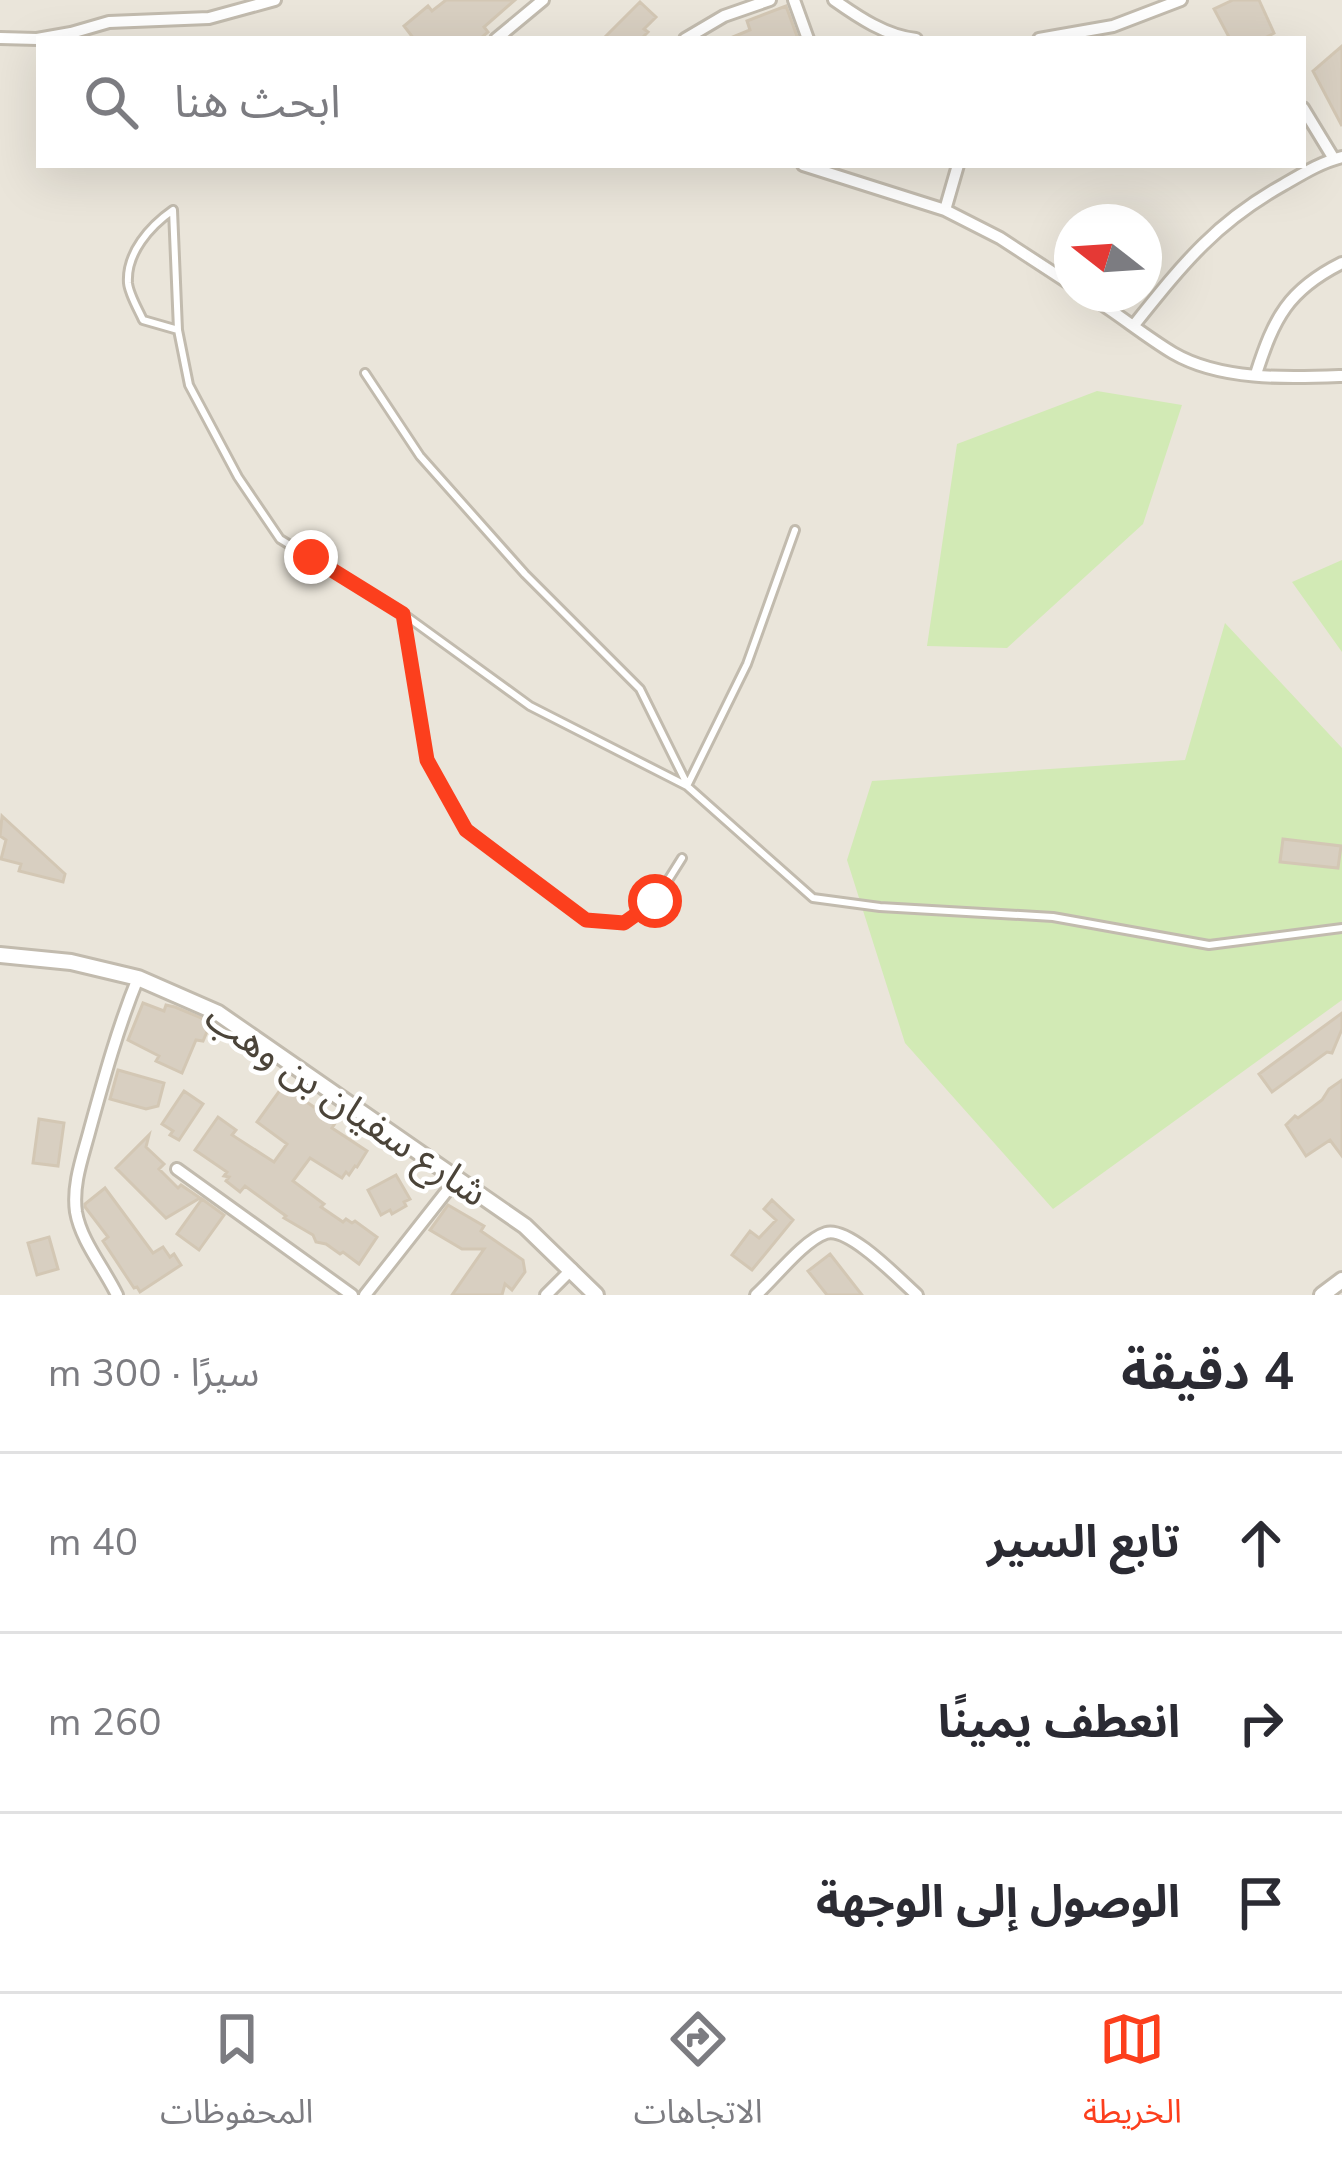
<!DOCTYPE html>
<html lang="ar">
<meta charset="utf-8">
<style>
:root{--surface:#fff;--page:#f7f7f7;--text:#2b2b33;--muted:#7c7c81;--line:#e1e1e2;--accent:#fc3f1d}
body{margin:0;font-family:"Nunito Sans","Noto Sans Arabic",sans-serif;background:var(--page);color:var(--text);direction:rtl}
.compass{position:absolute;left:1054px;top:204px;width:108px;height:108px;border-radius:50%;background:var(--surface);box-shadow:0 12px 48px #0002;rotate:287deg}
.stop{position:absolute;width:36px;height:36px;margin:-27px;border:9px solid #fc3f1d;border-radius:50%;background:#fff}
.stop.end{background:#fc3f1d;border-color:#fff;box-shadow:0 3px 12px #0008}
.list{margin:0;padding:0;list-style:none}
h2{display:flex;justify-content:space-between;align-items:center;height:156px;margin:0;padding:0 48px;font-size:51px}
h2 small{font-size:39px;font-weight:400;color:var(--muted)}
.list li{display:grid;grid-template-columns:78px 1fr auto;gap:36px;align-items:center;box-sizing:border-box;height:180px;padding:0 48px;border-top:3px solid var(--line)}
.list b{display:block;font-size:45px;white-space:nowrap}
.list em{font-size:39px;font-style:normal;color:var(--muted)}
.icon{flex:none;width:66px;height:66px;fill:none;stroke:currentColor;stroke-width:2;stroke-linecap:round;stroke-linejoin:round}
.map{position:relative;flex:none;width:1342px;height:1295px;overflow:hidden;direction:ltr}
.search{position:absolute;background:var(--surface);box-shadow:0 12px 48px #0002;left:36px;right:36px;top:36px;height:132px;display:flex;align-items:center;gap:30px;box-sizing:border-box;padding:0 42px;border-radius:0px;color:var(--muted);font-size:45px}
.sheet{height:696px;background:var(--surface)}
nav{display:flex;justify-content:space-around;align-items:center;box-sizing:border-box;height:168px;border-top:3px solid var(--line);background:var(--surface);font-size:33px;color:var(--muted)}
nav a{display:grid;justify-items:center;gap:6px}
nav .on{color:var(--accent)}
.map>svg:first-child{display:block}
.residential{fill:#eae5da;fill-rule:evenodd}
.green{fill:#d2eab5}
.building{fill:#d8cfc1;stroke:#d3c7b4;stroke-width:3}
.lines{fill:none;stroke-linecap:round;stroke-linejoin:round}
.service-casing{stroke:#c2bbae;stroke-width:12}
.minor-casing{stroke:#c2bbae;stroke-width:16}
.tertiary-casing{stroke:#c2bbae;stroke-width:20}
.service{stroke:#fff;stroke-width:6}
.minor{stroke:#fff;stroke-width:10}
.tertiary{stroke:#fff;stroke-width:14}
.route{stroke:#fc3f1d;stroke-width:15}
.labels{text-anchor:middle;stroke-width:9;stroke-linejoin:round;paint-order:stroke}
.street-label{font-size:39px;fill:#4b4439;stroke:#fff}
</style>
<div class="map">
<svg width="1342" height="1295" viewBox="0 0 1342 1295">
<rect width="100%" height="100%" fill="#f6f3ec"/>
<path class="residential" d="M0,0h1342v1295h-1342zM39,39h1264v126h-1264zM1072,222h72v72h-72z"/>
<path class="green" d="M1097,391l85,14 -39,119 -136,124 -80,-2 30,-202z
M1342,560v92l-50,-70z
M1225,623l117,125v252l-289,209 -148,-166 -58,-183 25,-79 313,-21z"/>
<path class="building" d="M446,0h69l-31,27 4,5 -8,7h-66l-10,-13 24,-20 4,5z
M1233,0h26l15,33 -11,6h-33l-16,-30z
M640,2l16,15 -12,12 4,3 -7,7h-38z
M786,6l12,33h-70l22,-9 -3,-9z
M1342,46v80l-29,-55z
M2,816l63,58 -2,8 -44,-11 2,-7 -20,-5 5,-19 -6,-4z
M1283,839l58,7 -3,22 -58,-6z
M143,1003l21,8 2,-6 9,2 36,15 -8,19 -7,-1 -14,33 -26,-12 3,-5 -31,-16z
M1342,1013v16l-10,24 -5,-1 -55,40 -13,-18z
M118,1070l46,13 -6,23 -12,3 -36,-10z
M1342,1080v76l-12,-16 -24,16 -20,-31 9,-9 3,2 24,-18 7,-11z
M283,1086l53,36 -4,6 35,23 -10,16 -2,-1 -6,9 -3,-3 -4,6 -32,-20 -17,23 31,23 -3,3 22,15 3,-3 6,4 3,-2 22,16 -18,27 -16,-12 -3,2 -14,-10 -10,-2 -3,-7 -29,-17 2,-2 -41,-30 -5,6 -14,-11 3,-4 -5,-1 3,-4 -32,-22 23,-33 18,13 -4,5 42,27 13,-18 -30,-22z
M184,1091l19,13 -24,36 -9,-5 3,-4 -11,-7z
M39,1119l25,4 -6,43 -25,-3z
M149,1135l-3,12 18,17 -5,5 19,19 3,-3 19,13 -34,20 -50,-50z
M396,1175l14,24 -6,3 2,4 -14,8 -2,-4 -9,5 -13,-25z
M105,1188l48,65 10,-6 7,10 4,-3 7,11 -41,27 -3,-5 -3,1 -31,-47 5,-4 -23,-30v-3z
M202,1199l22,16 -25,35 -22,-16z
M772,1200l21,20 -41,50 -20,-15 18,-24 9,7 17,-18 -12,-11z
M448,1205l36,21 -3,5 42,29 2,12 -13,18 -7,-6 -3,11h-50l32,-46h-22l-32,-19z
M49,1237l9,32 -21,6 -9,-32z
M830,1254l32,41h-35l-19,-24z"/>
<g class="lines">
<defs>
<path id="service" d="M178,330l-35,-10c-5,-11 -14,-26 -15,-37 -2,-30 22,-57 45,-73l5,120 11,55 49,92 42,62 122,74 128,93 157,80 126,112 67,9 173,10 156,28 133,-17
M365,373l55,83 105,118 115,115 46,93
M403,613l24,147 40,69 119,91 38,3 31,-22 27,-43
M687,786l60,-122 48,-134"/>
<path id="minor" d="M794,0l14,39
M834,0c24,17 52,36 82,39
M0,38l37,1 34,-6 38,-11 100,-4 66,-18
M496,39l47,-39
M685,39l39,-23 46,-16
M1039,39l74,-13 68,-26
M1303,108l31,51
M803,165l142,45 55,28 72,47
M945,210l13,-45
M1086,294c30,18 57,41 87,59 48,28 115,25 169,23
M1134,325c49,-61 80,-101 149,-140 19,-11 38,-23 59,-28
M1256,374c18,-56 32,-84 86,-111
M177,1169l175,126
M117,1295c-13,-27 -36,-54 -41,-83 -4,-28 7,-56 14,-83 14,-51 28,-102 48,-151
M365,1295l92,-117
M546,1295l26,-26
M756,1295c18,-16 48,-55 70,-62 23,-7 74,47 91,62"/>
<path id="tertiary" d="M0,955l71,7 67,16 80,35 307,213 71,69
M1322,1295l20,-15"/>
</defs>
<use href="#service" class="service-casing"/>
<use href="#minor" class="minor-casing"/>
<use href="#tertiary" class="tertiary-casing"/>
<use href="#service" class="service"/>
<use href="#minor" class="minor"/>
<use href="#tertiary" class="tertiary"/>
</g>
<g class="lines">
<path class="route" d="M311,557l92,57 24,146 39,70 120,90 38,3 31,-22"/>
</g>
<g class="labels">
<g class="street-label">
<text transform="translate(347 1104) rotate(34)" y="14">شارع سفيان بن وهب</text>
</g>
</g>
</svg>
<svg class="compass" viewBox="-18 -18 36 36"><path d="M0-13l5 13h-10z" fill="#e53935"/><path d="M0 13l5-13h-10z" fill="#7c7c81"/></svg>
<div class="stop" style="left:655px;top:901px"></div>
<div class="stop end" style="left:311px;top:557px"></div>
<div class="search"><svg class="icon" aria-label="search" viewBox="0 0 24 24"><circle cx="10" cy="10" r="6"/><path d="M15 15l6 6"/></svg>ابحث هنا</div>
</div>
<section class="sheet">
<h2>4 دقيقة<small>سيرًا · 300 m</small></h2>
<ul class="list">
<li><svg class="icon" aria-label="ahead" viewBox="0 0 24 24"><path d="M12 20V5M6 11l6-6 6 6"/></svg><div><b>تابع السير</b></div><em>40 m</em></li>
<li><svg class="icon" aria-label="right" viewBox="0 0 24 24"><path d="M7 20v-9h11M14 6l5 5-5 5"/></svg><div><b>انعطف يمينًا</b></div><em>260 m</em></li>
<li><svg class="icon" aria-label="arrive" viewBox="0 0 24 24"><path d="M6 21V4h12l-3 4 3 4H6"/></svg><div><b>الوصول إلى الوجهة</b></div></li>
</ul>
</section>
<nav>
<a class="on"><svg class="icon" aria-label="map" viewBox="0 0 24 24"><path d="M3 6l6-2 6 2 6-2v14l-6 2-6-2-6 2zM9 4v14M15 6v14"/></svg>الخريطة</a>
<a><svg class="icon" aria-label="directions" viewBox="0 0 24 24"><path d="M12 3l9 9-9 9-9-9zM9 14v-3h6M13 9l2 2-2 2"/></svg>الاتجاهات</a>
<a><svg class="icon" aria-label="saved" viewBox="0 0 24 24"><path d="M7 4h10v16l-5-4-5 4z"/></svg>المحفوظات</a>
</nav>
